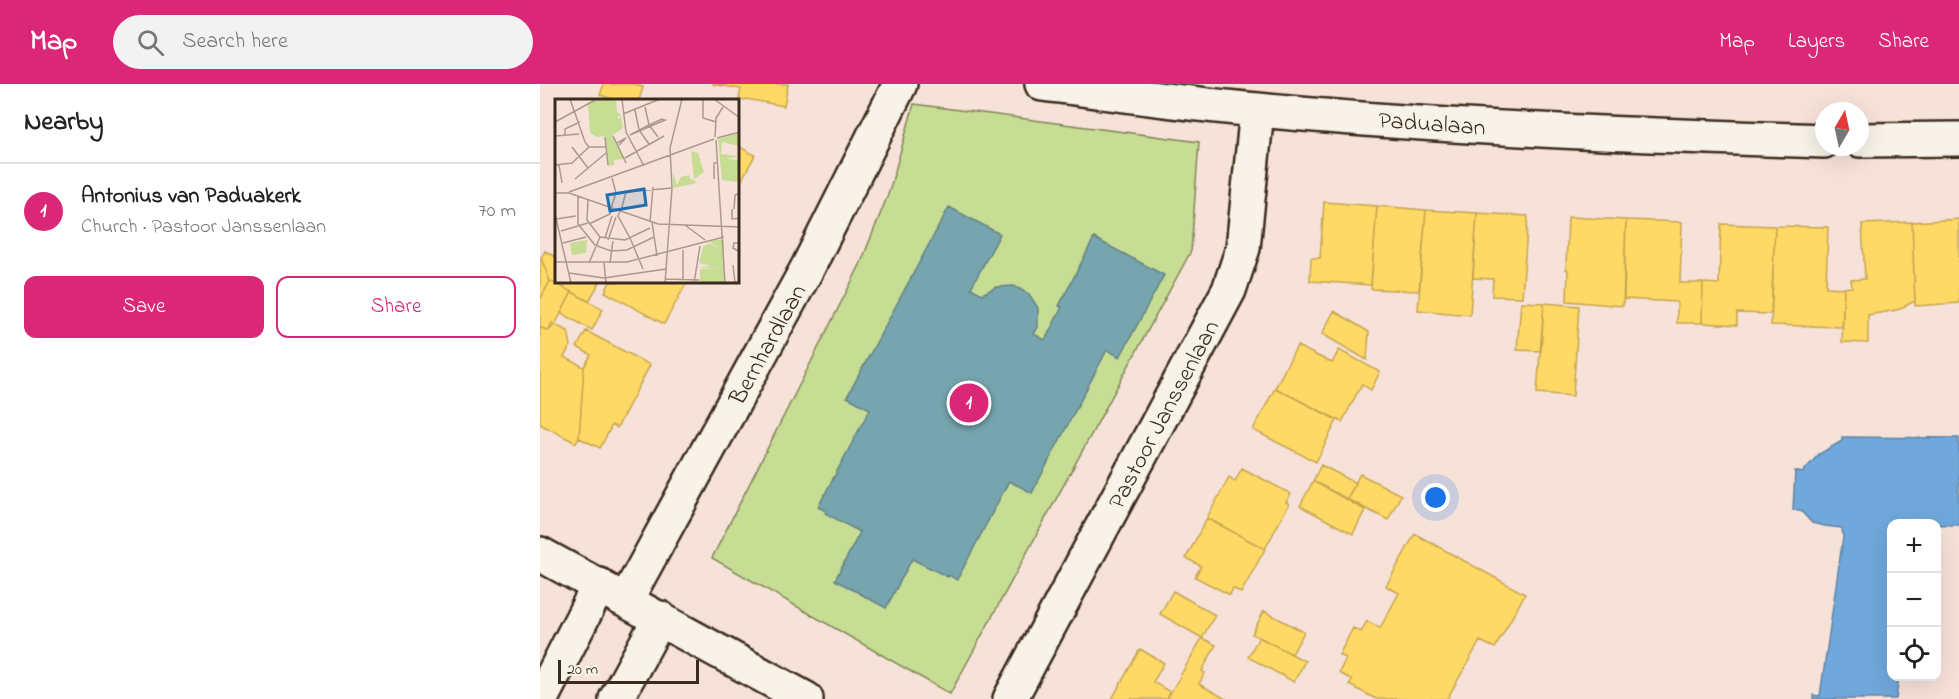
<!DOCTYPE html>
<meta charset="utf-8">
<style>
:root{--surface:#fff;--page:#f2f2f2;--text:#222;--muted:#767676;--line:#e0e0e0;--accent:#db2777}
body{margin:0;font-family:"Indie Flower",sans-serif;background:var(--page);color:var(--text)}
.controls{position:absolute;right:18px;bottom:18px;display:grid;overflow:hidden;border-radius:12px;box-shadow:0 6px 24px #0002}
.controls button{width:54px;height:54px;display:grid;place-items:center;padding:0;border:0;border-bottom:2px solid var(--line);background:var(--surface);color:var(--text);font:30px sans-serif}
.compass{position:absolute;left:1275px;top:18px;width:54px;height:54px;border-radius:50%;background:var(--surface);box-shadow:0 6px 24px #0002;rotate:9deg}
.scale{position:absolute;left:18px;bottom:15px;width:141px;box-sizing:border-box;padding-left:6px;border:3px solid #3b2a1e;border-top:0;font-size:16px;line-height:21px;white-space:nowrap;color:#3b2a1e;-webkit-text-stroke:4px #f7f3e8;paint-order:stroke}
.you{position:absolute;left:896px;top:414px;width:21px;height:21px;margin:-15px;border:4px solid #fff;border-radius:50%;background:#1a73e8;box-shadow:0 0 0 9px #1a73e833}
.badge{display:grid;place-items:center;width:39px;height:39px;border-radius:50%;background:var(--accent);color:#fff;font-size:20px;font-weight:700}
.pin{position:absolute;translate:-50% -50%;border:3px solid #fff;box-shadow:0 2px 6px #0006}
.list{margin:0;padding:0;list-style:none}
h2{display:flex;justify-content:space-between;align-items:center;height:78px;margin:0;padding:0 24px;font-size:26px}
h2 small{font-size:20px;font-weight:400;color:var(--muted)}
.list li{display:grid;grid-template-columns:39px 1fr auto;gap:18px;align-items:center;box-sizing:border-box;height:96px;padding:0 24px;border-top:2px solid var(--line)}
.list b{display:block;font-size:22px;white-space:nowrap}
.list p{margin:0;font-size:20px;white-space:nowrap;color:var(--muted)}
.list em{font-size:20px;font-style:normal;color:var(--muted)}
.actions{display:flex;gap:12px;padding:18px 24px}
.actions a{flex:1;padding:14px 0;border:2px solid var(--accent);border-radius:12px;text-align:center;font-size:21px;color:var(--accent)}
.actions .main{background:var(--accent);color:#fff}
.icon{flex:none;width:33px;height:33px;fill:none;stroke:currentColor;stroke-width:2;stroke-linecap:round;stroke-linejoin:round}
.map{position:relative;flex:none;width:1419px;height:615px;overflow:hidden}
header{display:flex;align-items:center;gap:36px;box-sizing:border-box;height:84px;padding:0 30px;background:var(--accent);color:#fff}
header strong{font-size:28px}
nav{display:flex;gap:33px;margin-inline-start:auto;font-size:21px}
.search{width:420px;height:54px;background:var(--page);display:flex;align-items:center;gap:15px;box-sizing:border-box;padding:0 21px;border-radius:33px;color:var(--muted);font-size:22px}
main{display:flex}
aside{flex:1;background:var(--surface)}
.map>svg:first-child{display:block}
.green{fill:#c6dd93;stroke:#808458;stroke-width:1.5}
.homes{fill:#ffd966;stroke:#c4a450;stroke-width:1.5}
.schools{fill:#6fa8dc;stroke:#5f82a3;stroke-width:1.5}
.public{fill:#76a5af;stroke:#648084;stroke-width:1.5}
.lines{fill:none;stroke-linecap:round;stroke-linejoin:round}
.minor-casing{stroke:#3b2a1e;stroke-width:38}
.minor{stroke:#f7f3e8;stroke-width:33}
.labels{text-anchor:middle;stroke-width:6;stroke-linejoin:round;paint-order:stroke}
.street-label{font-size:24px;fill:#3b2a1e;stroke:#f7f3e8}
.inset-road{fill:none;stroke:#ac988e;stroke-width:1.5}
.view{fill:#1f6fb2;fill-opacity:0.15;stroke:#1f6fb2;stroke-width:3}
.inset-edge{fill:none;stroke:#3b2a1e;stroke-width:3}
</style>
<header>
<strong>Map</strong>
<div class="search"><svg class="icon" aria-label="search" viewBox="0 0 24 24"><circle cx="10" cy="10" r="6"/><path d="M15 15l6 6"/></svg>Search here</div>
<nav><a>Map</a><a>Layers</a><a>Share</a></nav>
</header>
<main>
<aside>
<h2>Nearby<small></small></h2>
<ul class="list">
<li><span class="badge">1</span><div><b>Antonius van Paduakerk</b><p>Church · Pastoor Janssenlaan</p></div><em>70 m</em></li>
</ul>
<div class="actions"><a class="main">Save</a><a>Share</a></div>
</aside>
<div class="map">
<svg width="1419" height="615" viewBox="0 0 1419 615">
<rect width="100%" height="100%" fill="#f7e2d9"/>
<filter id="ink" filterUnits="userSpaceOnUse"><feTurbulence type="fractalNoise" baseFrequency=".0167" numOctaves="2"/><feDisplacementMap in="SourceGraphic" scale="12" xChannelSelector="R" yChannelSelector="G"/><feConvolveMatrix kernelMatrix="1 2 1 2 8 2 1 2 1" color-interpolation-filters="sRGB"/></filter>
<g filter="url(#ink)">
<path class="green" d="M374,20l285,38 -8,109 -241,443 -238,-136 148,-293 29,-73z"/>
<path class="homes" d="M64,0h30l9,3 -4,13h-24l-15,-5z
M172,0h76l-4,22 -38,-7 -1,1 -6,-1 2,-10z
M198,62l17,9 -17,32z
M784,118l53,4 -6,79 -61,-4 1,-23h9z
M837,122l49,4 -7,81 -48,-2z
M886,126l51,3 -7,102 -52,-5z
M937,129l51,3 -6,81 -30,-1 1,-17 -20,-1z
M1028,133l58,3 -3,86 -56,-5 1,-31 -2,-1z
M1419,135v84l-44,3 -3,-84z
M1086,136l56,2 -2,61h23l-1,40h-25v-21l-53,-3z
M1372,138l3,79 -18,9 -29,5v28l-26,-1 2,-54 8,-1 -1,-7 14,-1 -3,-55z
M1181,140l54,2 -4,88 -34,-1v12l-35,-2 1,-40 16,1z
M1235,142l53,1 -2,60 18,1 -2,39 -71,-2z
M5,167l11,6v25h44l-11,19 -39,-20 -9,-23z
M1,174l9,23 -10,19v-40z
M10,197l22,11 -17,33 -3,-2 -4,8 -8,-4v-27z
M70,198h77l-23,42 -59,-32z
M32,208l31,17 -11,21 -31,-17z
M981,218l23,1 -3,48 -24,-1z
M1004,219l35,3 -6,90 -36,-3z
M794,227l35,21 -2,28 -45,-26z
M15,241l13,6 3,14 -7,12 20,10 -5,71 -3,5 -36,-19v-97l8,4z
M46,247l64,34 -33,63 -5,-3 -12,23 -21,-10 5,-71 7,-12 -14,-8z
M757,262l35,17 7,-13 41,22 -9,18 -9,-6 -20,38 -67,-34z
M735,304l62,32 -21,42 -63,-32z
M781,381l35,18 -9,16 -34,-18z
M702,384l49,26 -5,8 3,2 -24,45 -58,-31 22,-41 6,4z
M820,390l41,21 -13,25 -41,-21z
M773,397l52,29 -12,24 -53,-28z
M667,434l58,31 -24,44 -8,-5 -3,7 -35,-18 6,-11 -15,-8z
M875,450l110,60 -30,54 -15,-7 -33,58h-71l-27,-14 3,-5 -13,-7 7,-15 -7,-3 14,-27 8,4 6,-11 13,7 19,-35 -13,-7z
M633,507l42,24 -13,23 -42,-24z
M724,527l40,21 -12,22 -40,-20z
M719,553l46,24 -11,21 -46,-25z
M662,554l14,7 -14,26 3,2 -6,11 27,15h-59z
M600,565l24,14 -11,19 17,10 -3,7h-55z"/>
<path class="schools" d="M1302,353l117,1v87l-67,-1v152h7l-3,23h-83v-4l7,1 23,-159 -1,-9 -17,-2 -13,-3 -12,-13h-7l2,-39 7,2 17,-19 23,-13z"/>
<path class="public" d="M409,123l51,27 -29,54 11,6 14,-7 18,-1 15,8 9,14v19l-4,7 11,6 17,-33 -3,-1 35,-68 70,37 -44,82 -13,-7 -75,143 -23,-12 -52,99 -8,-5 -1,2 -36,-18 -26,49 -51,-28 25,-48 -35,-19 1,-2 -8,-4 52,-98 -23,-12z"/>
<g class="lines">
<defs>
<path id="minor" d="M502,0c72,9 144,20 216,26 188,18 377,25 566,31
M1320,56l99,-1
M0,470l266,145
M86,516l182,-333 92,-183
M1,615l58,-114
M76,615l44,-81
M470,615l219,-409 14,-42 14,-138"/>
</defs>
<use href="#minor" class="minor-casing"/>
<use href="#minor" class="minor"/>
</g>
</g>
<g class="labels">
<g class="street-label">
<text transform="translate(892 39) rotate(4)" y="8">Padualaan</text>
<text transform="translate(227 260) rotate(-61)" y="8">Bernhardlaan</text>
<text transform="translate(623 330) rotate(-62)" y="8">Pastoor Janssenlaan</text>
</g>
</g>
<g transform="translate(15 15)">
<rect width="184" height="184" fill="#f7e2d9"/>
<path d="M44,0h17l1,13 5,4h-4v3l3,-2 2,11 -10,7 12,24 -11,1v5l-6,1 -3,-30 -9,1 -6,-5 -2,-28zM184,34v13l-17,-4 -1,12 18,2 -12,3 12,1v22l-17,-2 -4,-41zM136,52l7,2 6,19 -11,8 4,3 -24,5v-15l4,12 4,-8 8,-2 2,5 3,-1zM32,141l-1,13 -14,2 -2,-12zM159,141h10v43l-24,-1v-13l21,-1h-24l14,-2 -12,-3 4,-16 6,-4 14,8 -13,-9z" fill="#c6dd93"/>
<path class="inset-road" d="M15,0l15,43 4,5h17M67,0l4,33 18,34M148,0v19l13,4M159,0l26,19M90,8l4,18 9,12M80,11l4,20 10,14M68,15l37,-15M107,20l3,1 -35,15 19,-10zM0,23l42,-23M10,36v-6l15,-7M0,37l24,-2M58,37l13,27M50,38l3,28M160,38l1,-19 7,-11M162,39l23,-6M161,41l9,143M62,44l9,-5 -7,7M17,48l16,21M70,59l39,-22M0,66l17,-2 17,-16M4,66l3,18M20,80l31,-26M159,80v-16l4,-1M14,93l145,-53M0,94h14l89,31 82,3M61,94l56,-5M23,97v28l17,21 16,6 16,-1 27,-13M33,101l-1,20 13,17 25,3 25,-12M56,109l5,-15 -4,-15M177,110v10l8,-1M179,110l1,-14 5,-2M65,112l-2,5 12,22M66,112l5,-19M0,115l16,69M1,120l20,-3M95,123l3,-35M97,123l5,34M34,125l21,-10 2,-6M130,126l20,15M6,132l27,-8M50,139l7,-22M75,139l13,31M53,141l8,-23M8,144l23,-6M185,144h-6l-1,5 7,4M128,151v29M0,163h72l97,-25M34,164l11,-26M49,164l2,20M55,164l3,-22M178,166l2,18M14,174l35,5 62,-9M111,180l33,1M110,184l7,-95 -2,-40 12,-49M139,184l6,-37"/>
<path class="view" d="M89,90l2,16 -36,6 -3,-16z"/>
<rect width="184" height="184" class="inset-edge"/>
</g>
</svg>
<div class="controls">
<button>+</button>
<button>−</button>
<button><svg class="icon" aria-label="locate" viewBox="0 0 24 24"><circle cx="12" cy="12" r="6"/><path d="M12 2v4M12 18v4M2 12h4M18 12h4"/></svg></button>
</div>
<svg class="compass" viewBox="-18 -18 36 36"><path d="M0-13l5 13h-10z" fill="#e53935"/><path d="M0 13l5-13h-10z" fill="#767676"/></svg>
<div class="scale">20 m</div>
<div class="you"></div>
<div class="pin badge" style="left:429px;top:319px">1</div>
</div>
</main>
